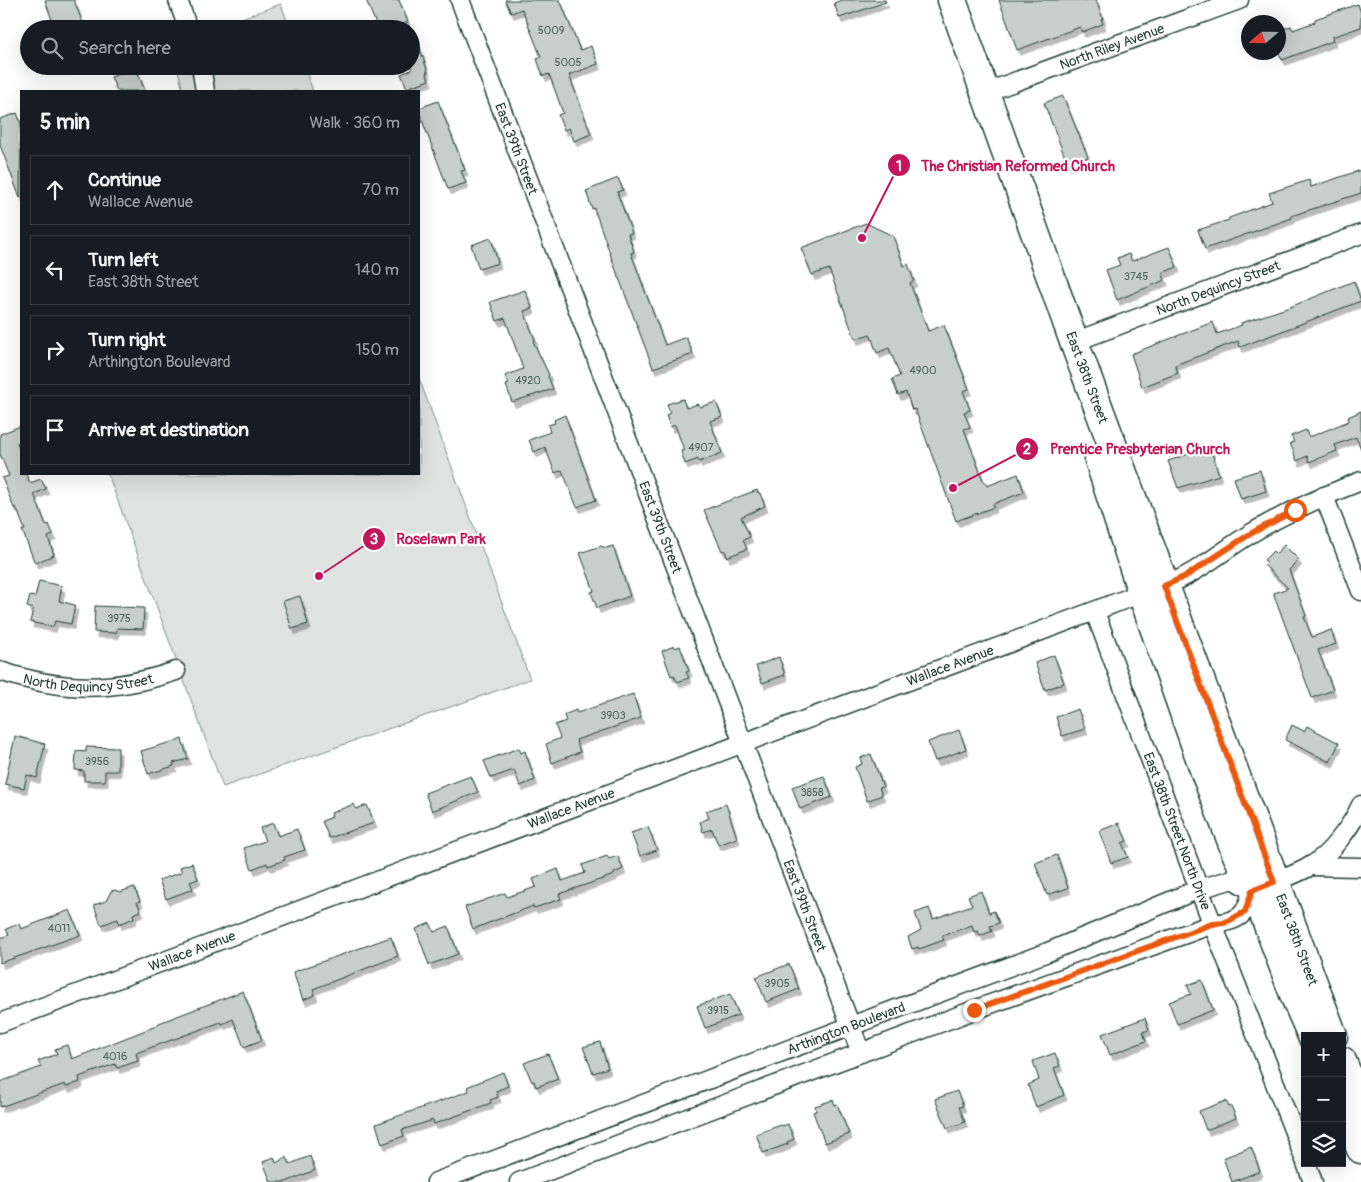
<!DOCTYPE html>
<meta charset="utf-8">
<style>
:root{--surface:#171b24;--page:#20242c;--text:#f1f3f6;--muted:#9ea1a6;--line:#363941}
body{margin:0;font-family:Pangolin,sans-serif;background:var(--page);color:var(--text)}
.controls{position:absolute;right:15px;bottom:15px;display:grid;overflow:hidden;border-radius:0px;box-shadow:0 5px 20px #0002}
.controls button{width:45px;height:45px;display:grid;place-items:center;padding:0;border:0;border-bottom:1px solid var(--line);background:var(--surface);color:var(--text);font:25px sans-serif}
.compass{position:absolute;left:1241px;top:15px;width:45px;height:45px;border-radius:50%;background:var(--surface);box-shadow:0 5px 20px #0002;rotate:250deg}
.stop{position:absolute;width:15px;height:15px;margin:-11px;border:4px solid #ea580c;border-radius:50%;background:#fff}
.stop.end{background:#ea580c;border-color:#fff;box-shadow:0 1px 5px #0008}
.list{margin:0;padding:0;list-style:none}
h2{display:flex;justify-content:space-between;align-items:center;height:65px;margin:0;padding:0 20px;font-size:21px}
h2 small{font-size:16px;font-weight:400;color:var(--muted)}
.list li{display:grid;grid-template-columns:32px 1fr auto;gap:15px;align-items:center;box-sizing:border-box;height:70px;margin:0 10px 10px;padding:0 10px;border:1px solid var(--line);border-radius:0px}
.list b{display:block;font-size:19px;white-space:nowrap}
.list p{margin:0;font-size:16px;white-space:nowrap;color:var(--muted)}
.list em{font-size:16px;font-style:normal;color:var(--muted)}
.icon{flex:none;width:28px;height:28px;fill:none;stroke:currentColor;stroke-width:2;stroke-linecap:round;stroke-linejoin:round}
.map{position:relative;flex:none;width:1361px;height:1182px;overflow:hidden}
.search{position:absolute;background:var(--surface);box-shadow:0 5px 20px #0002;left:20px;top:20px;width:400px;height:55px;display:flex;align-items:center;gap:12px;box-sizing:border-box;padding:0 18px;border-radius:28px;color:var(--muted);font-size:19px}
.panel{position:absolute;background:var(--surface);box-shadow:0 5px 20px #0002;left:20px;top:90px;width:400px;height:385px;border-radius:0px}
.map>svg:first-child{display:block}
.green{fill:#dee3e2;stroke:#7e908b}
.building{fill:#c7cfcc;stroke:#1f3d34;filter:url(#shadow)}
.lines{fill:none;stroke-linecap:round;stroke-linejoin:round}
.minor-casing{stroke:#1f3d34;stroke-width:21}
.primary-casing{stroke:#1f3d34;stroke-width:31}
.minor{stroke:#fff;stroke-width:18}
.primary{stroke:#fff;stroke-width:28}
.route{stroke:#ea580c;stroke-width:6}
.labels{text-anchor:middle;stroke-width:4.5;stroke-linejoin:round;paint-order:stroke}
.number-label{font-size:11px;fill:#49625a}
.street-label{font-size:14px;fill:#1f3d34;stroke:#fff}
.leader{fill:none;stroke:#c2185b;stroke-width:2}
.callout-dot{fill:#c2185b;stroke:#fff;stroke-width:2}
.mark-label{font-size:15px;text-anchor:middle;font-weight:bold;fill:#fff}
.callout-label{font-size:15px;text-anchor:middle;font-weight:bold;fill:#c2185b;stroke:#fff;stroke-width:4.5;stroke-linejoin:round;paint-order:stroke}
</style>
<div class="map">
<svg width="1361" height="1182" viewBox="0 0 1361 1182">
<defs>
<filter id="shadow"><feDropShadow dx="3" dy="5.5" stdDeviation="0" flood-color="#0004"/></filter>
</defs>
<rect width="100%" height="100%" fill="#fff"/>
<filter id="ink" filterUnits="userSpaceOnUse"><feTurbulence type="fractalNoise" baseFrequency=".02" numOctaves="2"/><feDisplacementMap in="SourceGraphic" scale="10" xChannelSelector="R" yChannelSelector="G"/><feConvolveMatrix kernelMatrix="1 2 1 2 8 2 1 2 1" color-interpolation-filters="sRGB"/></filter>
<g filter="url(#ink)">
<path class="green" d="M281,4l9,25h-79z
M177,66h127l9,25h-130z
M419,378l111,301 -307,108 -115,-313h311z"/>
<path class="building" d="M45,0h29l11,29h-30z
M366,0h33l9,22 -17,7h-13z
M505,0h55l20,50 11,-4 7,18 -29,11 22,59 -17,7 -5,-13 -5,2 -6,-15 5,-2 -6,-17 -8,-22 -6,2 -6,-17 4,-2 -19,-48 -11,4z
M841,0h44l1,2 -47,16 -5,-15z
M999,0h97l7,19h-2l2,5 -21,8 -2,-5 -63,23z
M1358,4l3,9v14l-29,10 1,4 -51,19 -4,-9 1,-21 12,-4 2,4 22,-8v-3z
M413,29l15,43h-2l3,8 -22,8 -6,-14 10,-4v-40z
M136,68l9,23h-28l-6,-14z
M1063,96l25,61 -20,8 -24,-62z
M438,101l27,69 -4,1 5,12 -18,6 -29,-77v-4z
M17,113l4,11 -1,74 -20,-53v-26z
M1361,170v23l-70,23 1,2 -87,31 -7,-19 31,-10v-2l43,-16 -3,-9 40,-13 2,7z
M618,178l5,12 -6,2 15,41 -4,1 6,18 -3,1 34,92 21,-8 7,17 -40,14 -39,-103 -20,-57 -2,1 -6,-18z
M866,223l27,13 11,30 4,-2 6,17 -4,2 18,48 16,-6 25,64 -6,2 7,19 -6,2 6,15 -6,2 20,54 2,-1 1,4 31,-12 6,18 -31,12 1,3 -38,14 -41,-112 -3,1 -6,-18 -8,3 -6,-16 8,-3 -11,-28 -12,5 -7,-19 -15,5 -26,-70 -17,6 -11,-27z
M491,238l7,25 -19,6 -8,-24z
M1169,247l8,20 -15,6 3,7 -48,20 -11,-30 14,-5 -3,-7 12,-4 3,7z
M1354,281l7,20 -121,46 -2,-6 -63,24 3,8 -36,14 -11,-33 82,-32 4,12 25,-9 -1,-2 49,-16z
M525,290l7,18 -8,3 11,29 -2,1 16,34 -1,1 5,13 -41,13 -6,-17 3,-1 -4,-8 18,-7 -1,-3 -17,-48 -8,3 -7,-19z
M683,399l3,9 12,-4 2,3 16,-5 6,15 -12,4 12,32 -23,9 -1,-3 -13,5 -4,-13 3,-1 -9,-25 -5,2 -4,-12 4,-2 -3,-9z
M1361,411v38l-5,-12 -21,8 2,6 -28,11 -2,-6 -10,5 -7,-18 4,-1 -3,-6 15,-6 2,6h4l37,-15 -1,-4z
M565,415l31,85 -19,7 -15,-37 -7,3 -10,-26 -11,5 -5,-12 21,-8 -2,-7 7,-2 -1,-3z
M21,426v15l-4,2 4,10v21h5l4,9 11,-4 5,10 -12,5 12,31 3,-1 4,11 -5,2 6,18 -19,8 -13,-33h3l-9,-23 -2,1 -12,-30 7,-2 -9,-22v-20z
M1210,447l9,28 -41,13 -10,-27z
M1260,470l6,21 -25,8 -7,-21z
M757,490l1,3h2l5,13 -24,11 9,20 -7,3 4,9 -20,8 -2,-7 -3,1 -18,-41z
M1284,545l15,15 -10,10 17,46 -2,1 8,20 19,-7 5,14 -18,6 15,40 -21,8 -38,-103v-2l14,-5 -24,-23 3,-3 -3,-2 9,-9 3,3z
M601,546l5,2 7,-2 17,50 -33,12 -6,-16 3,-1 -14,-38z
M39,581l23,5 -3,15 16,4 -4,19 -16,-3 -2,6 -23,-5 3,-13 -6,-2 3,-11 5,1z
M300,596l8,28 -16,5 -9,-28z
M95,606l49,2 -1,21 -26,-1 -1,5 -22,-1z
M674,646l1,2 5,-2 9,25 -3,1 3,6 -12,4 -3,-7 -3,1 -9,-25z
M1054,655l10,28 -19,7 -10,-27z
M779,657l6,18 -23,8 -6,-17z
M633,694l8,24 -65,22 4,12 -28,11 -6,-19 14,-6 -5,-13 11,-4 -2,-6 12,-5 1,3z
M1078,709l7,20 -23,7 -6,-19z
M1292,725l12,6 3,-5 32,17 -9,19 -45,-22z
M959,730l7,19 -31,12 -7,-19z
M15,736l30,8 -8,34 -10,-3 -3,13 -19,-4z
M182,739l6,20 -15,4 1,3 -26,8 -7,-23z
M86,747l32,1v23h-13v10h-21v-10l-9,-1 1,-19 10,1z
M519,748l2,5 4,-2 10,29 -15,6 -6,-16 -23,8 -7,-17z
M871,754l12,33 -4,1 3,7 -15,6 -12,-34 7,-3 -2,-6z
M471,776l7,16 -46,19 -7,-18z
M824,776l8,21 -32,12 -8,-22z
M354,804l2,5 11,-4 7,18 -45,15 -7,-17 10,-4 -1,-4z
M726,804l11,34 -19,7 -6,-16 -9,3 -3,-10 9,-4 -3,-7z
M273,823l5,13 19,-7 8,21 -21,7 1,3 -17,6 -1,-3 -15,6 -8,-21 21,-7 -5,-13z
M1119,823l8,18 -5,2 6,14 -17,6 -12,-32z
M648,827l9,23 -17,6 -9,-23z
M1057,855l11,33 -21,7 -12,-32z
M607,856l2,3 9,-3 5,13 -9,4v2l-55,19 2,5 -27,9 -1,-2 -60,23 -8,-22 40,-14 2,4 29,-10 -3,-8 25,-10 4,12 23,-8 -3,-8z
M192,863l6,16 -8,3 3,7 -27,10 -7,-19 23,-8 -2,-5z
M134,887l6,14 -3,1 4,9 -8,3 1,4 -15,6 -1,-5 -17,6 -7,-20 12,-4 5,-10 4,-1 5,2z
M981,891l8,22 5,-2 5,12 -9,3 2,5 -12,5 -2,-5 -4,1 -2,-7 -30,11 2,4 -25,9 -1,-2 -6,2 -4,-12 13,-7 -6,-17 14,-5 4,11 39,-14 -4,-9z
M70,910l10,25 -80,28v-25l9,-3 -3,-6 13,-5 2,5z
M430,923l4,9 14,-6 10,28 -29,11 -13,-36z
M391,937l7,19 -85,33 2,6 -12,5 -10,-28z
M789,964l10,25 -33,13 -10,-25z
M1202,980l11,30 -36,14 -8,-22 22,-8 -4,-9z
M243,991l19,49 -18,7 -11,-28 -11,5 -1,-2 -85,31 2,8 -21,7 -2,-4 -36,13 1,5 -14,5 -1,-3 -65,23v-25l41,-15 -3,-6 19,-7 -2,-5 12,-4 5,14 84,-33 3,-3z
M730,994l9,21 -34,13 -8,-22z
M1145,1018l4,12 -6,2 3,9 -36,14 -8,-21z
M600,1042l8,26 -15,5 -10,-26z
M1055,1053l5,13 -6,2 10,27 -28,12 -8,-22 11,-5 -6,-19z
M548,1054l10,25 -22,8 -2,-6 -2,1 -8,-19z
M503,1072l5,14 -12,5 2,6 -8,3 1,3 -57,21 -1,-4 -31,10 2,6 -22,8 -6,-20 93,-33 -2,-4z
M957,1091l6,15 -4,1 6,15 -18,6 -12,-29z
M833,1100l2,5 2,-1 12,30 -24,9 -12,-31 3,-1 -1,-5z
M1226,1101l3,6 2,-1 5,12 -30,12 -7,-19z
M788,1124l6,15 -7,3 1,2 -25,9 -7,-19 25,-9 1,1z
M1251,1147l9,24 -28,11 -9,-24z
M310,1156l5,14 -29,12h-15l-8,-20 11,-5 2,6 9,-5h2l3,6z"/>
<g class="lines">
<defs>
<g id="minor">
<path d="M178,0l10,29"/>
<path id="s1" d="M460,0l401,1053"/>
<path d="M201,66l4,25"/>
<path id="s2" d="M984,93l255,-93"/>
<path id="s3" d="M1074,342l287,-108"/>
<path d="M1324,496l37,95"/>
<path d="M1164,586c32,-12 57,-34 86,-52 35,-21 73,-38 111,-53"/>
<path id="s4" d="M1095,612l104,277 106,271"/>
<path id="s5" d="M0,671c62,21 114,21 176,0"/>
<path d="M1310,866l51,1"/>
<path id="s6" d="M0,1023l1142,-430"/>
<path d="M1306,1163l7,19"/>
<path id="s7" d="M436,1182l612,-230 151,-63 34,-10 19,12"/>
<path d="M519,1182l455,-172 239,-86c10,-1 27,-4 32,-14 4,-5 5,-13 7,-19 19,-8 39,-14 57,-24 21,-12 42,-40 52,-62"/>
</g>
<g id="primary">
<path id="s8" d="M952,0l122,342 259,694"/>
<path d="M1099,460l43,133 64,182 31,80 18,35 40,107 17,39"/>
<path d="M1342,1061l19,47"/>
<path d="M1342,1106l19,43"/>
</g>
</defs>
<use href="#minor" class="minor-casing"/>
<use href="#primary" class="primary-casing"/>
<use href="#minor" class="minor"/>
<use href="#primary" class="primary"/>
</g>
</g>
<g class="lines" filter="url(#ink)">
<path class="route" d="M974,1010l238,-86 12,-1 21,-11 7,-21 22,-9 -110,-296 22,-10 64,-42 45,-24"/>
</g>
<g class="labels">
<g class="number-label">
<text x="551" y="34">5009</text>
<text x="568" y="66">5005</text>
<text x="1136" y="280">3745</text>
<text x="923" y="374">4900</text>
<text x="528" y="384">4920</text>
<text x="701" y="451">4907</text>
<text x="119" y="622">3975</text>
<text x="613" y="719">3903</text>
<text x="97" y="765">3956</text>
<text x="812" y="796">3858</text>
<text x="59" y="932">4011</text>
<text x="777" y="987">3905</text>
<text x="718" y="1014">3915</text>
<text x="115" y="1060">4016</text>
</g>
<g class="street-label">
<text dy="5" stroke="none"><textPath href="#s2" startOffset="136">North Riley Avenue</textPath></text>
<text dy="5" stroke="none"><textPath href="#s1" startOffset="159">East 39th Street</textPath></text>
<text dy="5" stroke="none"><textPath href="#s3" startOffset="154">North Dequincy Street</textPath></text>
<text dy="5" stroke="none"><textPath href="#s8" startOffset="401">East 38th Street</textPath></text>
<text dy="5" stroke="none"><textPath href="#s1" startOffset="564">East 39th Street</textPath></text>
<text dy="5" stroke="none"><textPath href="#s6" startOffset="1015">Wallace Avenue</textPath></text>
<text dy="5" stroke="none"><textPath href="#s5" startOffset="90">North Dequincy Street</textPath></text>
<text dy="5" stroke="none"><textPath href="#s6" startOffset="610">Wallace Avenue</textPath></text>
<text dy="5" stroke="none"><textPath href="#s4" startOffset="234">East 38th Street North Drive</textPath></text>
<text dy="5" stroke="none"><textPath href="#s1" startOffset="969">East 39th Street</textPath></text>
<text dy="5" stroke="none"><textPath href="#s8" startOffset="1001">East 38th Street</textPath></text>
<text dy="5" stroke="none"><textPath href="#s6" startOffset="205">Wallace Avenue</textPath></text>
<text dy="5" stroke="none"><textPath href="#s7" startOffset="438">Arthington Boulevard</textPath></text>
</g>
</g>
<path class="leader" d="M862 238L899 165M953 488L1027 449M319 576L374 539"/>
<g class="callout-dot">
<circle cx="862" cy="238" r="5"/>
<circle cx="953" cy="488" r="5"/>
<circle cx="319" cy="576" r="5"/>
<circle cx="899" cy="165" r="12"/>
<circle cx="1027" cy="449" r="12"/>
<circle cx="374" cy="539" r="12"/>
</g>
<g class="mark-label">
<text x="899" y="171">1</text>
<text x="1027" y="454">2</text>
<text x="374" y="544">3</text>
</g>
<g class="callout-label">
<text x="1018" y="171">The Christian Reformed Church</text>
<text x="1140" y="454">Prentice Presbyterian Church</text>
<text x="441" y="544">Roselawn Park</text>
</g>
</svg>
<div class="controls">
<button>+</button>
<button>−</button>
<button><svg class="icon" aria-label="layers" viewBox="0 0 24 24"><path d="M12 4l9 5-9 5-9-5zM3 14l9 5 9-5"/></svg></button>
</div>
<svg class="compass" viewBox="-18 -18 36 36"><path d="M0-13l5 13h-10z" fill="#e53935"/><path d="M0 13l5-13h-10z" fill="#9ea1a6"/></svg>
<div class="stop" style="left:1295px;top:510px"></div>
<div class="stop end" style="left:974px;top:1010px"></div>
<div class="search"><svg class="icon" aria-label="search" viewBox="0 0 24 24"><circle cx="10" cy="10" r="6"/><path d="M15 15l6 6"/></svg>Search here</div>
<section class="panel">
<h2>5 min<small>Walk · 360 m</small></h2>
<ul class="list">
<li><svg class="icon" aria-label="ahead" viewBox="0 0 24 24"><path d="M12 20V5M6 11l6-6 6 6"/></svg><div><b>Continue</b><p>Wallace Avenue</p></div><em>70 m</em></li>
<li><svg class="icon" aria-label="left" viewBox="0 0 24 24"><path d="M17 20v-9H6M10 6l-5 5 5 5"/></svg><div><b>Turn left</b><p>East 38th Street</p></div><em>140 m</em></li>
<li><svg class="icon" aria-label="right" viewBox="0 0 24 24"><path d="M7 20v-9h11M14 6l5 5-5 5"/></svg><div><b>Turn right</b><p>Arthington Boulevard</p></div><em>150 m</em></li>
<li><svg class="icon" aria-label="arrive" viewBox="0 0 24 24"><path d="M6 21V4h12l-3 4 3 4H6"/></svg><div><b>Arrive at destination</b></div></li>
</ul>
</section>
</div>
